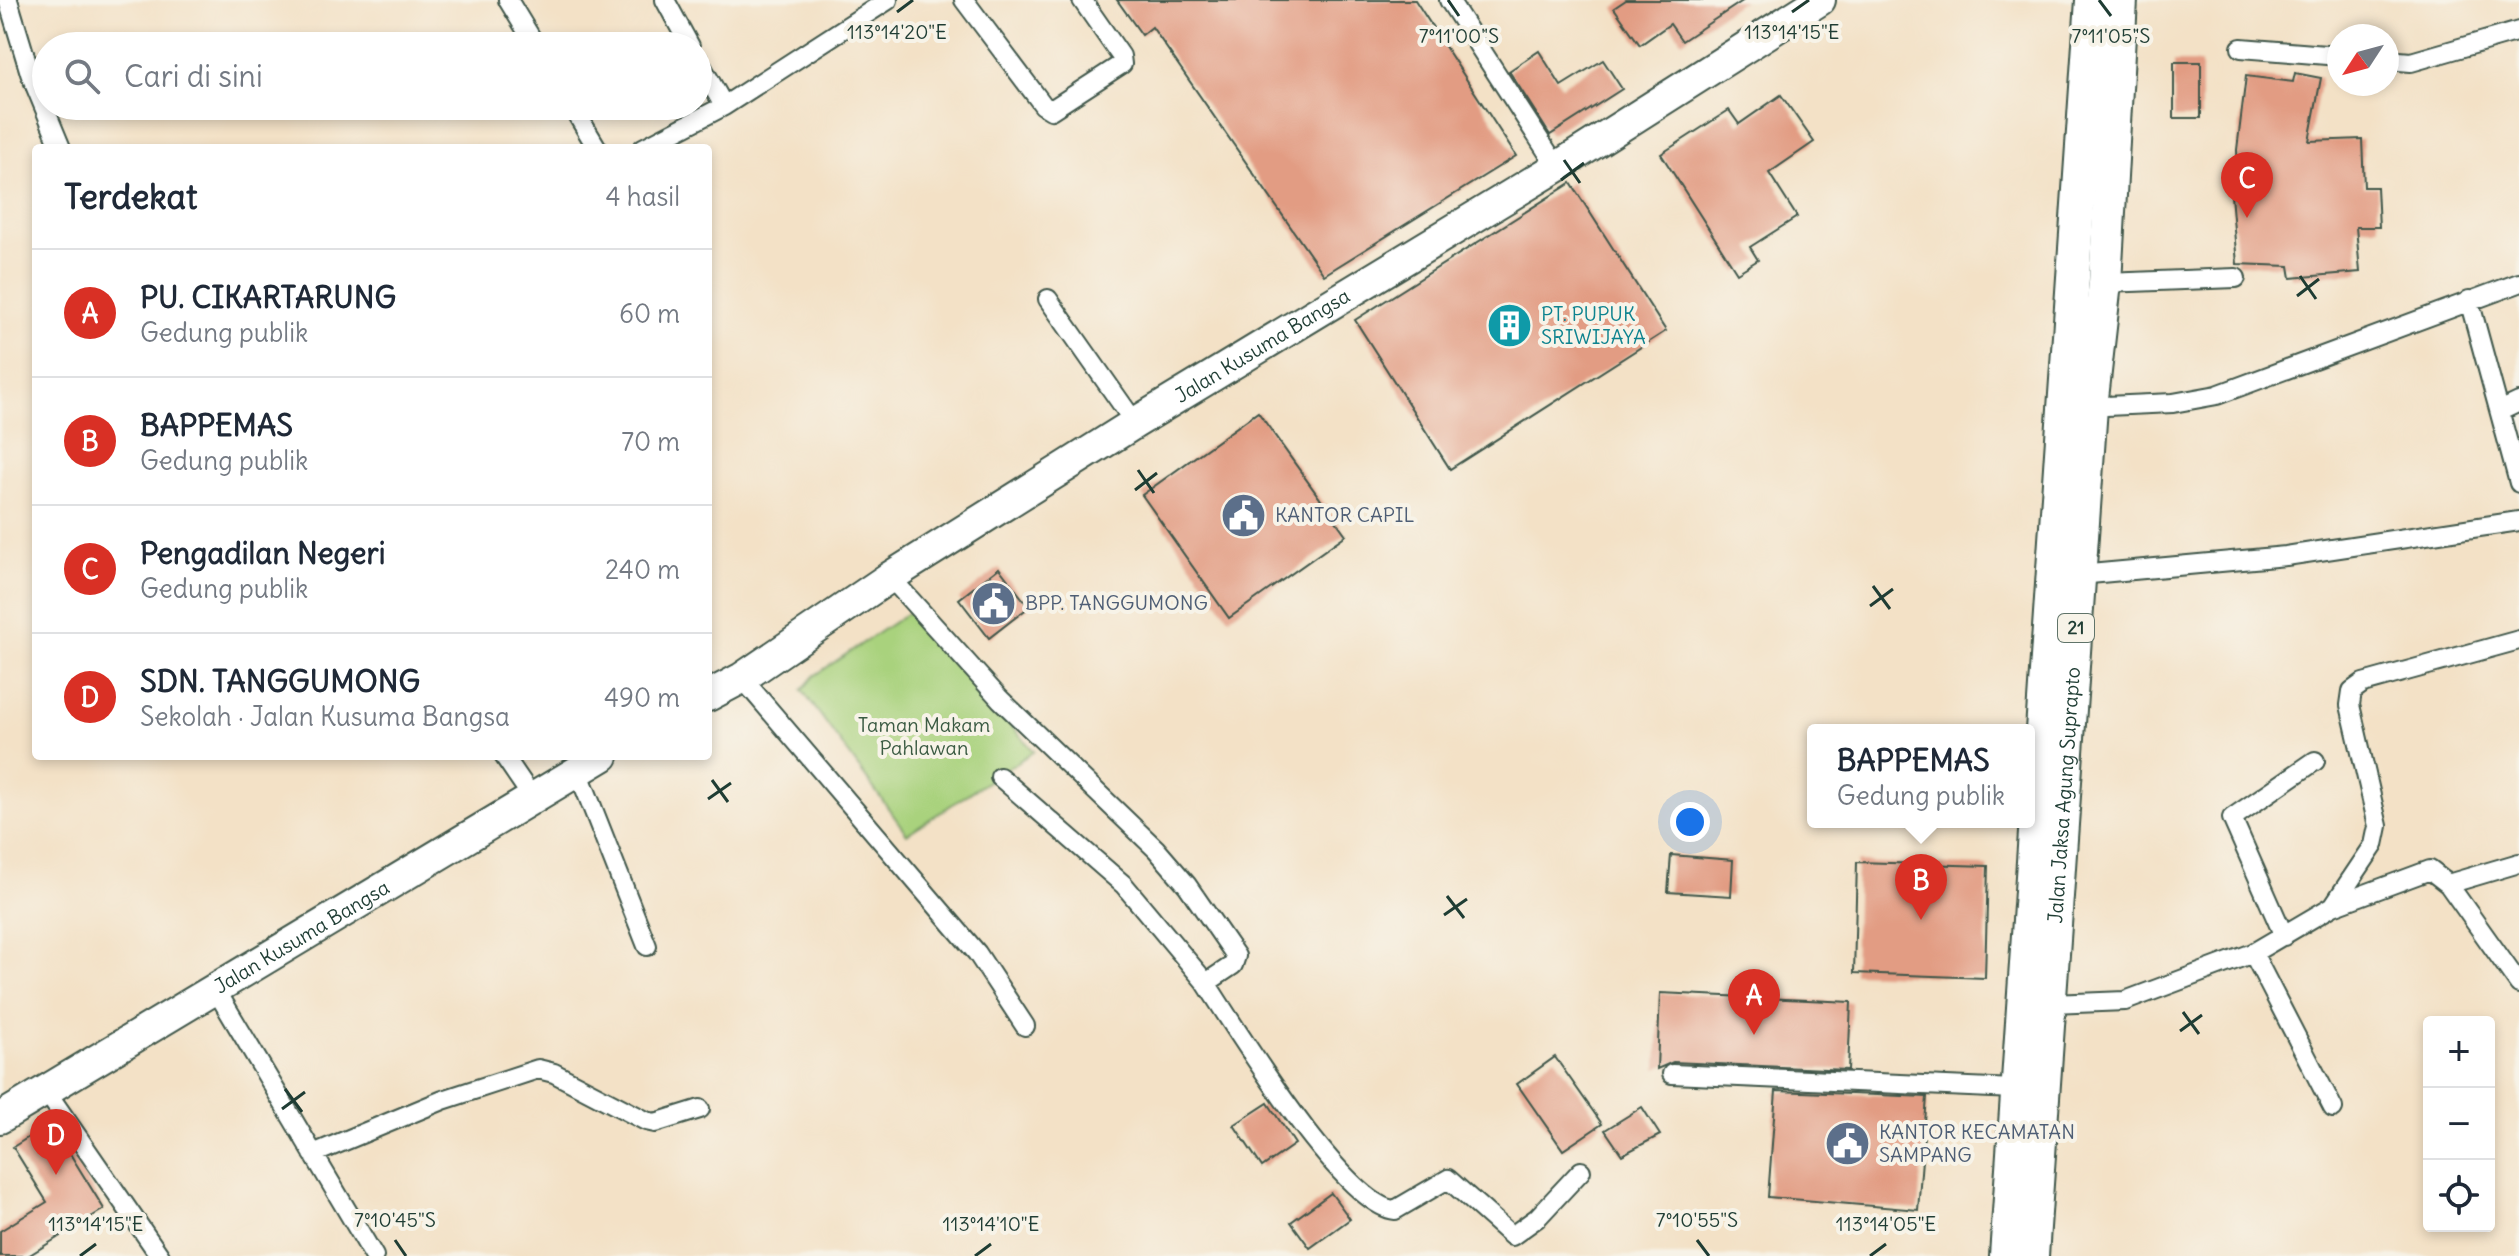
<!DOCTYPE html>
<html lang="id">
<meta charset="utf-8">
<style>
:root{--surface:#fff;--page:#f2f2f3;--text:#1f2937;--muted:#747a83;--line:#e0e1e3;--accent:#d93025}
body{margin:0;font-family:Delius,sans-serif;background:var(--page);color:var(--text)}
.controls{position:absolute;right:24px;bottom:24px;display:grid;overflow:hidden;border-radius:8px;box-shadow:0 4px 12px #0003}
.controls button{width:72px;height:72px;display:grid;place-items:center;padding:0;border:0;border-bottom:2px solid var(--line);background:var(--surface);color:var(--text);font:40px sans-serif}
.compass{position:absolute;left:2327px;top:24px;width:72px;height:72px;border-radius:50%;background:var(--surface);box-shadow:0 4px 12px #0003;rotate:234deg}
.you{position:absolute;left:1690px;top:822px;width:28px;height:28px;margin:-20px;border:6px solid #fff;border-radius:50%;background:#1a73e8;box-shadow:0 0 0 12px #1a73e833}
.badge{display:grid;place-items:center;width:52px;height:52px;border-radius:50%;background:var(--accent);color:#fff;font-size:26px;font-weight:700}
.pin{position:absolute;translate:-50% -66px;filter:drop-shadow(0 2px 4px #0008)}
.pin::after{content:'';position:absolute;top:42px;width:28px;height:24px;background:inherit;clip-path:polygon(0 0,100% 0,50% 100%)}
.popup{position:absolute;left:1807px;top:724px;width:228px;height:104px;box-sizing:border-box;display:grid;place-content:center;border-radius:8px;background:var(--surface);filter:drop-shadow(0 2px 6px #0005);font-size:26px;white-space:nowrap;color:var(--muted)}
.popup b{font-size:30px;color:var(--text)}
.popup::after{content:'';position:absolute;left:50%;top:100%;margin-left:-16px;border:16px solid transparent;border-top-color:var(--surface)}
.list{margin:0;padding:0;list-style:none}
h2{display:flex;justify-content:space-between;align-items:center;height:104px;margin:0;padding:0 32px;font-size:34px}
h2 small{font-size:26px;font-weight:400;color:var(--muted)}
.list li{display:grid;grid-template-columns:52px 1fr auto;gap:24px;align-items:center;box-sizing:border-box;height:128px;padding:0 32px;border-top:2px solid var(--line)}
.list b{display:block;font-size:30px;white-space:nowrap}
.list p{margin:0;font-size:26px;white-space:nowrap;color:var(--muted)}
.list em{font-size:26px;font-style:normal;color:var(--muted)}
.icon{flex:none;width:44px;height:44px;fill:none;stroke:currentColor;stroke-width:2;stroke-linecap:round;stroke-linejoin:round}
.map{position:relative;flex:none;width:2519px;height:1256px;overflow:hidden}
.search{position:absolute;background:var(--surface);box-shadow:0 4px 12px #0003;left:32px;top:32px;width:680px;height:88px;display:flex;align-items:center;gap:20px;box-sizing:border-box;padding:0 28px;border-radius:44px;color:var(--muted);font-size:30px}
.panel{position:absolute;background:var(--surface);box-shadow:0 4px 12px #0003;left:32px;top:144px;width:680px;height:616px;border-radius:8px}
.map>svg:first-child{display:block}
.green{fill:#a9d27d;stroke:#648858;stroke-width:2}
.building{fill:#e29c83}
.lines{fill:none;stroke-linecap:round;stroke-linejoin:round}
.minor-casing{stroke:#3f564a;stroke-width:22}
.primary-casing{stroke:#3f564a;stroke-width:34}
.trunk-casing{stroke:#3f564a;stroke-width:36}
.minor{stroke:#fff;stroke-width:18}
.primary{stroke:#fff;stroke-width:30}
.trunk{stroke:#fff;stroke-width:32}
.ticks{fill:none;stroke:#1f3d34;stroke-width:3}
.labels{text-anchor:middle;stroke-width:8;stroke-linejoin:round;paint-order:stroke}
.shield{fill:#f7f3e8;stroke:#60746a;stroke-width:2}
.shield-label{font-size:18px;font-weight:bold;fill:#1f3d34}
.culture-label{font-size:20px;fill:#0d838f;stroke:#f7f3e8;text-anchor:start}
.street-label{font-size:20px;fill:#1f3d34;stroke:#f7f3e8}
.service-label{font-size:20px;fill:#4e5e75;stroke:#f7f3e8;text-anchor:start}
.park-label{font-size:20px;fill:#3b5b43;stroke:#f7f3e8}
.ticks-label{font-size:20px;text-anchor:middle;fill:#1f3d34;stroke:#f7f3e8;stroke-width:8;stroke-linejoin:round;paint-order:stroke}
</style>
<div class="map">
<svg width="2519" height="1256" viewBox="0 0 2519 1256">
<rect width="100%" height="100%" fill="#f7f3e8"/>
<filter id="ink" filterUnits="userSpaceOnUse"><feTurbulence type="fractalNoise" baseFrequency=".0125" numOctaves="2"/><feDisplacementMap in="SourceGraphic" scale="16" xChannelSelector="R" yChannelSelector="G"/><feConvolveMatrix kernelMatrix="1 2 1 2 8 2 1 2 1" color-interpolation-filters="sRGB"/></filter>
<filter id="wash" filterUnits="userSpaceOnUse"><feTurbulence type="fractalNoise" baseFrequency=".006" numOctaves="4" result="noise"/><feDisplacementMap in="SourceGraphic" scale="32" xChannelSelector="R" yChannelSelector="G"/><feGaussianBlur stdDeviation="1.8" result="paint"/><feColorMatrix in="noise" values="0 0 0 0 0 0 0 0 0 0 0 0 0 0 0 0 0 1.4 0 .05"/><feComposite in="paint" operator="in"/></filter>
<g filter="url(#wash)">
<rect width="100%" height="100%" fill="#f3e1c6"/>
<path class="green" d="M909,612l125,139 -127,83 -105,-144 12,-14z"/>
<g id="blocks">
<path class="building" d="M1117,0h298l101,156 -192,119 -172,-248 -10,8z
M1626,0h118l-62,41 -12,-17 -30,21 -26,-37z
M1539,51l22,35 42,-26 19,29 -72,46 -41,-64z
M2174,62h27v56h-27z
M2295,73l26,5 -12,63 53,-2 2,48h13l2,40h-23l4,45 -69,6 -2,-12 -52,-2 -8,-92h9l-1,-22 9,-74 47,6z
M1781,95l33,47 -45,31 28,44 -47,30 8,13 -21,13 -76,-119 68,-44 10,14z
M1571,183l95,148 -216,138 -95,-149z
M1258,412l88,123 -117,83 -87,-123z
M999,568l30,39 -40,31 -30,-39z
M1671,855l62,5 -2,36 -63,-4z
M1857,862l131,4 -3,112 -131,-5z
M1660,993l191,9 -3,68 -175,-8 -16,7z
M1555,1057l47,67 -39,26 -46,-66z
M1776,1091l151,6 -9,113 -150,-13z
M1268,1103l27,41 -33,23 -28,-42z
M1642,1107l18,28 -38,20 -17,-25z
M51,1123l53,86 -76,47h-28v-25l47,-29 -34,-55z
M1331,1193l19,26 -40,29 -19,-26z"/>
</g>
</g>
<g filter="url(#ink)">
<use href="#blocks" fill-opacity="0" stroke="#3f564a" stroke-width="2"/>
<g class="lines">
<defs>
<path id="minor" d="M8,0l22,73 31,75
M508,0l28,46
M665,0l25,46
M964,0l79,105 8,5 71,-46 -1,-8 -39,-56
M1449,0l108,167
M2241,48l98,8
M698,60l26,46
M2387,60l24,2 108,-31
M572,106l25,42
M643,148l81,-42 164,-106
M2105,283l131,-5
M1048,299l87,124
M2469,300l50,183
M2084,407l89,-4 44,-8 302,-112
M2500,411l19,-9
M2079,575l207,-19 233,-35
M890,577l110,122 156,150 31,36 49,71 -3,9 -27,18c30,46 139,224 189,227l53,-31 64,57 25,-18 44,-47
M742,678l235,275 48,73
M504,756l28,41
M578,771l69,175
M1000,777l124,108 82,98
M2448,884l71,-21
M2333,906l97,-36 18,14 71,100
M2284,936l-52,-118 83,-57
M2253,953l80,155
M216,990l158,266
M2052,1004l73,-3 128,-48 80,-47 41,-61 4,-19 -28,-121 2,-14 11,-8 156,-43
M1672,1074l343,15
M46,1091l114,165
M313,1154l130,-54 95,-31 16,4 92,48 9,2 45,-14"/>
<g id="primary">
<path id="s1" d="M708,696l34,-18 148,-101 245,-154 422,-256 263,-167"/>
<path id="s2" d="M0,1118l603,-362"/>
</g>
<g id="trunk">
<path d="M2006,1256l86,-1256"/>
<path id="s3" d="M2032,1256l59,-849 14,-124 16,-283"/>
</g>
</defs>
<use href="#minor" class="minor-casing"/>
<use href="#primary" class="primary-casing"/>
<use href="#trunk" class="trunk-casing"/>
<use href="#minor" class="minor"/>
<use href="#primary" class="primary"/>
<use href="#trunk" class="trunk"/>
</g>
</g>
<path class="ticks" d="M1448,0l11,16M2099,0l12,16M897,12l16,-12M1792,12l17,-12M1564,160l16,23M1561,180l23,-17M2300,276l16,23M2297,296l22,-17M1138,470l16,23M1135,490l22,-17M1873,586l17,23M1870,606l23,-17M712,780l16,22M708,799l23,-16M1447,896l17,22M1444,915l23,-16M2183,1012l16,22M2180,1031l22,-16M285,1089l17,23M282,1109l23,-17M395,1240l11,16M1697,1240l12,16M80,1256l16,-12M975,1256l16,-12M1870,1256l16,-12"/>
<defs>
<symbol id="building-disc" viewBox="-11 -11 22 22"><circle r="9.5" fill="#0f9aa8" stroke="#f7f3e8"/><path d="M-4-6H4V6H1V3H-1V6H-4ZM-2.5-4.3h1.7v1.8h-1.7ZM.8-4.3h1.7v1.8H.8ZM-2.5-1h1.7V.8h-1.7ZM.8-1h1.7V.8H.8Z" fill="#fff"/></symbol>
<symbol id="civic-disc" viewBox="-11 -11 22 22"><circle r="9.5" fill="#5c6f8a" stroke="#f7f3e8"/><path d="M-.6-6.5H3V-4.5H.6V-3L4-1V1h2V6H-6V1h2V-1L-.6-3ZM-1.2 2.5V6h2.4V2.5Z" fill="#fff"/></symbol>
</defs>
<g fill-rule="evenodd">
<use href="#building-disc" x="1484" y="300" width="51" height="51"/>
<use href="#civic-disc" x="1218" y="490" width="51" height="51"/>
<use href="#civic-disc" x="968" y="578" width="51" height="51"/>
<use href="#civic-disc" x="1822" y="1118" width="51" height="51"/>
</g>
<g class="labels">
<rect class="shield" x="2058" y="614" width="36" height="28" rx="6"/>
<g class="shield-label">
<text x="2076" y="634">21</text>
</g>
<g class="culture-label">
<text x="1541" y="321">PT. PUPUK<tspan x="1541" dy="23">SRIWIJAYA</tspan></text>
</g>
<g class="street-label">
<text dy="7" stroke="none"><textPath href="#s1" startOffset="656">Jalan Kusuma Bangsa</textPath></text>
<text dy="7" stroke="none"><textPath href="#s3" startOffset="462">Jalan Jaksa Agung Suprapto</textPath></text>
<text dy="7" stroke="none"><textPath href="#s2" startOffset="352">Jalan Kusuma Bangsa</textPath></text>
</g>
<g class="service-label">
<text x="1275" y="522">KANTOR CAPIL</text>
<text x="1025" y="610">BPP. TANGGUMONG</text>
<text x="1879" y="1139">KANTOR KECAMATAN<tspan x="1879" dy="23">SAMPANG</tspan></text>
</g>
<g class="park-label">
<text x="924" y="732">Taman Makam<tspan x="924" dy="23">Pahlawan</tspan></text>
</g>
</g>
<g class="ticks-label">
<text x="897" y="39">113°14'20"E</text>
<text x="1792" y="39">113°14'15"E</text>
<text x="1459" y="43">7°11'00"S</text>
<text x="2111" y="43">7°11'05"S</text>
<text x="395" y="1227">7°10'45"S</text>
<text x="1697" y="1227">7°10'55"S</text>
<text x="96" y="1231">113°14'15"E</text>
<text x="991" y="1231">113°14'10"E</text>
<text x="1886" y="1231">113°14'05"E</text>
</g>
</svg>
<div class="controls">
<button>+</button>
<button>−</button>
<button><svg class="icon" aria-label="locate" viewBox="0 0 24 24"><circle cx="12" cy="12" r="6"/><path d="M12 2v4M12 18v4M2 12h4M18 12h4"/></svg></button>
</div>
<svg class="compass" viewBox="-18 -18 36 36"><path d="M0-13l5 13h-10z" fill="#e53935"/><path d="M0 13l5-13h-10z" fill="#747a83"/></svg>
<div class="you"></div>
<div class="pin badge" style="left:1754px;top:1035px">A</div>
<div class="pin badge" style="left:1921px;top:920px">B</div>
<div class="popup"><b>BAPPEMAS</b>Gedung publik</div>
<div class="pin badge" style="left:2247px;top:218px">C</div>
<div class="pin badge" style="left:56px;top:1175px">D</div>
<div class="search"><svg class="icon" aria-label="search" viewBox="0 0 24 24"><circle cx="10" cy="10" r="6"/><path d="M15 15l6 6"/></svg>Cari di sini</div>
<section class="panel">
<h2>Terdekat<small>4 hasil</small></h2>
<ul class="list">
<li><span class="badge">A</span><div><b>PU. CIKARTARUNG</b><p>Gedung publik</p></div><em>60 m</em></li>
<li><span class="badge">B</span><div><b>BAPPEMAS</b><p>Gedung publik</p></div><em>70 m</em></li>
<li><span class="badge">C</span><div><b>Pengadilan Negeri</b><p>Gedung publik</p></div><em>240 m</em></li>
<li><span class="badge">D</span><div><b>SDN. TANGGUMONG</b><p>Sekolah · Jalan Kusuma Bangsa</p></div><em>490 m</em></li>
</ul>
</section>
</div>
